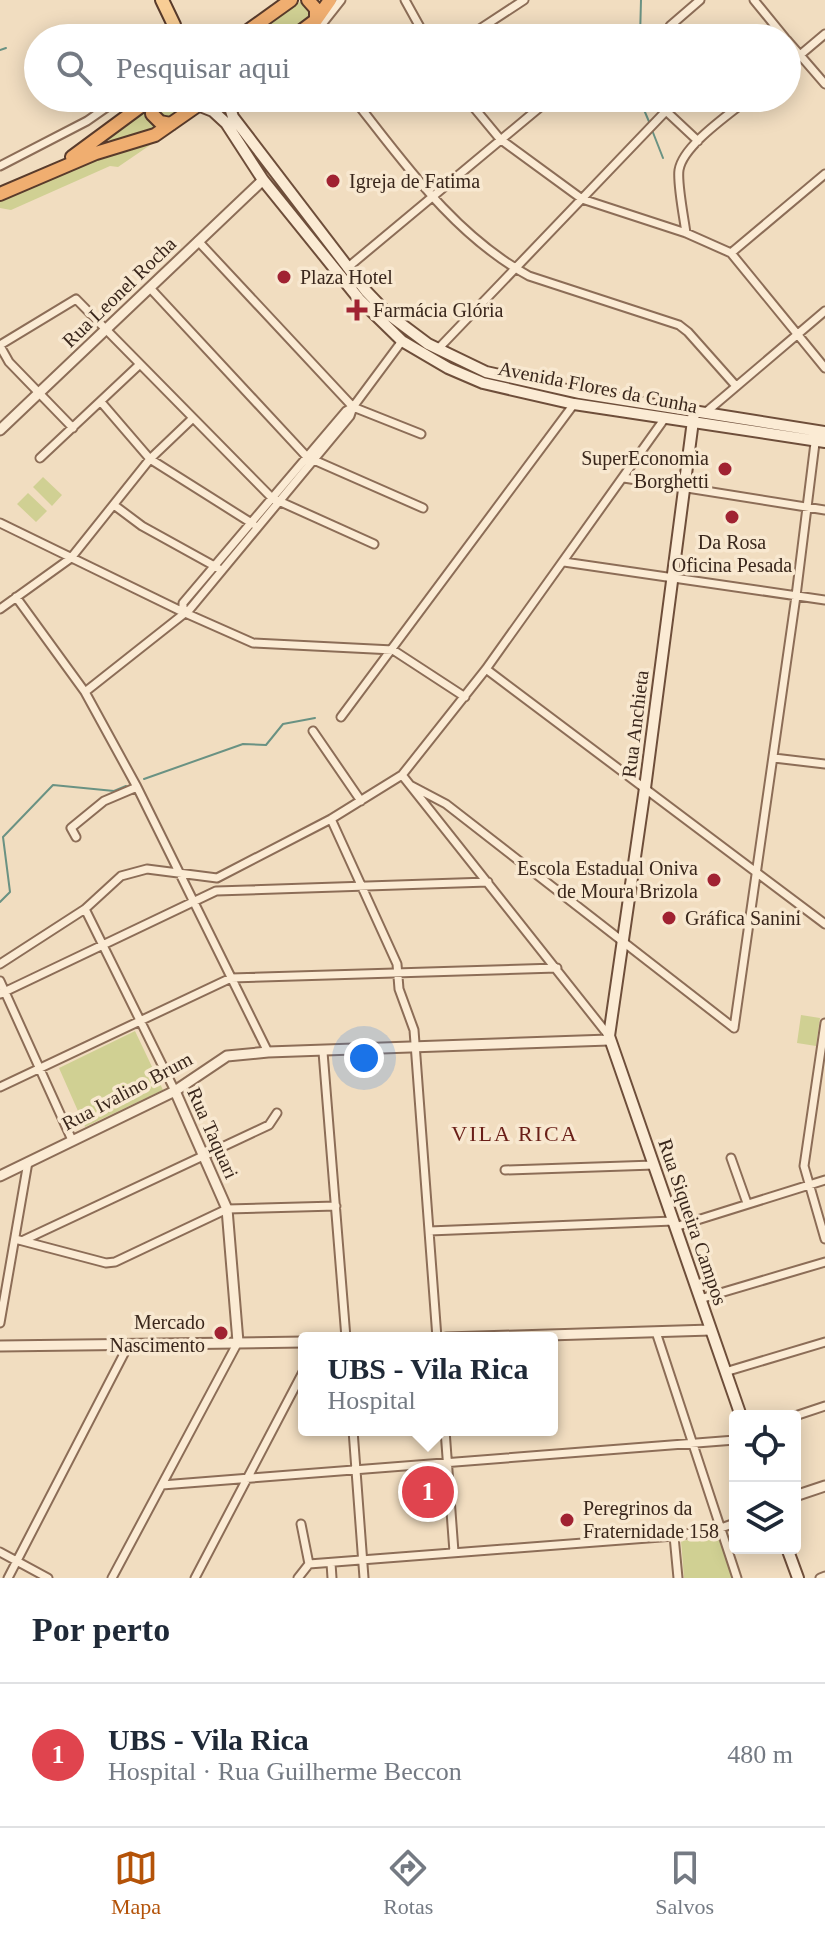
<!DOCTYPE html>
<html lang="pt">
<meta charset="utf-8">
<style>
:root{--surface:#fff;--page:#f2f2f3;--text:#1f2937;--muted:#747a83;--line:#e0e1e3;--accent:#b45309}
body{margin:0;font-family:Georgia,serif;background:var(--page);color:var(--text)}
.controls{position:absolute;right:24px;bottom:24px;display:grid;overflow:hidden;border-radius:8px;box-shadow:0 4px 20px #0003}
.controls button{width:72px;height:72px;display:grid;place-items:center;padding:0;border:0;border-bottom:2px solid var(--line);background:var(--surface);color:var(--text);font:40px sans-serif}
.you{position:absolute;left:364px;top:1058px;width:28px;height:28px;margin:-20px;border:6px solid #fff;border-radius:50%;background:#1a73e8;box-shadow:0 0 0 12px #1a73e833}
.badge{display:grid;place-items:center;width:52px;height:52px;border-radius:50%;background:var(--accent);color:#fff;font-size:26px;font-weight:700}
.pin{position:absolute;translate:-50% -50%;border:4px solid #fff;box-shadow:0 2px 8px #0006}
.popup{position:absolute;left:298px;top:1332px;width:260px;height:104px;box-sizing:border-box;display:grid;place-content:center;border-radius:8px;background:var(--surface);filter:drop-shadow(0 2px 6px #0005);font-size:26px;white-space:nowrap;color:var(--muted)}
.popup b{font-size:30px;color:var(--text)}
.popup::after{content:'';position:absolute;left:50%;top:100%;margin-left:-16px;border:16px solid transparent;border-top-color:var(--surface)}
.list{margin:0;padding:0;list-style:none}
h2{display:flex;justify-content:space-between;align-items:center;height:104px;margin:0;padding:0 32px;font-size:34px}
h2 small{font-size:26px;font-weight:400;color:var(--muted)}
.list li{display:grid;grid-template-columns:52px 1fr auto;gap:24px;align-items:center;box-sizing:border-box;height:144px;padding:0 32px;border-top:2px solid var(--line)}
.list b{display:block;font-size:30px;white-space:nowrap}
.list p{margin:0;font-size:26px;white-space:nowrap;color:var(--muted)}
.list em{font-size:26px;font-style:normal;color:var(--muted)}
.icon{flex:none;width:44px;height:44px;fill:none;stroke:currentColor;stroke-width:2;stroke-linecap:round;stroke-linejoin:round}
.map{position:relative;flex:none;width:825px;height:1578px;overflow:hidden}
.search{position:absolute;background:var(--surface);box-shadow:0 4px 20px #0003;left:24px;right:24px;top:24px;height:88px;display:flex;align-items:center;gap:20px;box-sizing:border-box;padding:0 28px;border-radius:44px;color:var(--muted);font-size:30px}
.sheet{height:248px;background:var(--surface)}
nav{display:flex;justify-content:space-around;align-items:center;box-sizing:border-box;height:112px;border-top:2px solid var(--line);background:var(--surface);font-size:22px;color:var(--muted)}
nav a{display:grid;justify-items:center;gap:4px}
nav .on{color:var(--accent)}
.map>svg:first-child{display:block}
.green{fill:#d0d093}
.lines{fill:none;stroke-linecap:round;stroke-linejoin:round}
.stream{stroke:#6a9283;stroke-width:2}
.minor-casing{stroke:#8c6d57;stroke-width:11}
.tertiary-casing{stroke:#8c6d57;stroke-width:13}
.secondary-casing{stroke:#6e4e3a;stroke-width:14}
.primary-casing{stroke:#593b2b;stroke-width:16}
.trunk-casing{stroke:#593b2b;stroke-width:16}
.minor{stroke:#fbebd4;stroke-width:7}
.tertiary{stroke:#fbebd4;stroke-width:9}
.secondary{stroke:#fbebd4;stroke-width:10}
.primary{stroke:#f8cd95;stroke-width:12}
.trunk{stroke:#f0ae70;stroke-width:12}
.poi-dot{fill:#a02232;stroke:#f8e8d0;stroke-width:3}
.labels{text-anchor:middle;stroke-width:7;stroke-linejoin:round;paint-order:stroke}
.poi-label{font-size:20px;fill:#3a271c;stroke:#f8e8d0;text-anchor:start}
.street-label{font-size:20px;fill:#3a271c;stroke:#f8e8d0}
.neighbourhood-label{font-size:22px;letter-spacing:2px;fill:#6a1f18;stroke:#f8e8d0}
</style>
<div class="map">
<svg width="825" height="1578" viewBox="0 0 825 1578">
<rect width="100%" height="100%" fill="#f1ddc0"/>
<path class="green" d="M300,2l12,8 -1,8 -24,20h-40z
M161,98h40l-32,21h-6l-9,-13z
M141,112l19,16 -38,13 -14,-1 1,-4z
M178,126l-60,41 -8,-1 -99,44 -11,-2v-7l88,-43 73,-22z
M43,477l19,18 -10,11 -19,-19z
M28,493l19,18 -11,11 -19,-18z
M801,1015l19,3 -4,28 -19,-3z
M135,1031l28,59 -78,37 -26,-59z
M719,1536l13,42h-48l-3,-37z"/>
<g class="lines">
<path class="stream" d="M640,38l1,-38
M0,50l6,-2
M639,98l11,26
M652,130l11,28
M144,779l99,-35 23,1 17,-21 32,-6
M0,902l10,-10 -7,-55 50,-52 61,6 12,-5"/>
<defs>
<path id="minor" d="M405,0l21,38
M754,0l31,38
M311,38l30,-38
M466,38l58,-38
M668,38l2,-12 30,-26
M787,40l38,44
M787,66l38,-32
M353,98c52,66 101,137 176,178l150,49 9,7 48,54
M466,98l34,41 82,60 104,34 45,20 94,115
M666,111l32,30
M666,111l1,-13
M0,166l87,-45 33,-23
M686,233c-2,-15 -9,-50 -7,-63 4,-25 51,-56 70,-72
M198,241l155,166 68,27
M731,253l94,-79
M347,268l192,-160
M150,288l157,169 116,51
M0,345l76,-46 196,199 102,46
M0,346l9,16 64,66
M438,349l228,-238
M101,402l49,57 103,65
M705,413l120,-102
M40,458l99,-93
M624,478l201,32
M114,505l28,21 76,42
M0,523l183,89 70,31 140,7 72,47
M564,562l261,38
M16,597l69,95 52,95 131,265
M0,609l71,-51 79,-99 43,-41
M183,612v-9l163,-192 7,-4
M486,669l339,255
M85,692l105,-83 160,-193 3,-9 49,-66
M341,717l233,-313
M313,731l48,70
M774,758l51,6
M402,775l207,261
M410,785l36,19 288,224
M331,819l66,145 2,25 15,41 23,308
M76,837l-5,-9 33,-27 33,-14
M85,909l90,182
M0,964l85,-55 36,-33 26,-7 70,9 114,-59 71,-44 84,-106 179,-251
M0,981l72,159
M0,994l216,-103 272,-9
M825,1023l-21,143 21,73
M734,1028l62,-432 19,-153
M323,1052l23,286
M0,1087l231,-109 326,-10
M731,1158l16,45
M505,1170l149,-5
M675,1227l150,-47
M429,1231l244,-10
M15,1239l91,24 9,-1 112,-53 109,-3
M24,1240l245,-115 8,-12
M700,1299l125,-37
M0,1323l28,-161
M656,1332l81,246
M725,1372l100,-30
M795,1416l30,-10
M353,1430l11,148
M445,1430l9,122
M162,1485l573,-45
M301,1524l8,40
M674,1536l4,42
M0,1552l48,26
M331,1563l1,15
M309,1564l365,-28 47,-8 14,-5
M8,1578l121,-234
M112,1578l126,-236
M195,1578l109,-208
M298,1578l11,-14
M820,1578l5,-2"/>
<path id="tertiary" d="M0,430l263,-250
M175,1091l52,118 11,133
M0,1176l175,-85 52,-35 41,-4 341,-12
M446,1338l265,-8
M0,1346l304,-4
M795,1496l30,-10"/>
<path id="secondary" d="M227,98l6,19 133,174 22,23 40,30 58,28 94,21 245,39
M198,105l15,6 13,12 37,57 96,119 43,42 46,27 35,15 91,21 251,38
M694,413l-49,375 -36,248 132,380
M787,1548l11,30"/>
<path id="primary" d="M162,0l12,25 2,13"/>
<path id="trunk" d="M308,0l8,9v11
M238,38l53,-38
M292,38l24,-18 14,-20
M153,98l-1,16 8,8 11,2
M72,157l80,-59
M0,194l96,-41 59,-18 53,-37"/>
</defs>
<use href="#minor" class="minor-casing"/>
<use href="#tertiary" class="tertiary-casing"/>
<use href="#secondary" class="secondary-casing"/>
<use href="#primary" class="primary-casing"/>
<use href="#trunk" class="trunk-casing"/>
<use href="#minor" class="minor"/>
<use href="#tertiary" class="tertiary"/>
<use href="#secondary" class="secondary"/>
<use href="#primary" class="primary"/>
<use href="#trunk" class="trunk"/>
</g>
<g class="poi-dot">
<circle cx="333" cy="181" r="8"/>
<circle cx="284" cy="277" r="8"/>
<path d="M353 298h8v8h8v8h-8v8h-8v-8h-8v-8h8z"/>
<circle cx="725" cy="469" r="8"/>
<circle cx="732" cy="517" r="8"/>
<circle cx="714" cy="880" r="8"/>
<circle cx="669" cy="918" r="8"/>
<circle cx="221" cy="1333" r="8"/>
<circle cx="567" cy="1520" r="8"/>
</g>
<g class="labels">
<g class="poi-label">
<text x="349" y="188">Igreja de Fatima</text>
<text x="300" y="284">Plaza Hotel</text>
<text x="373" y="317">Farmácia Glória</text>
<text x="709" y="465" text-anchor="end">SuperEconomia<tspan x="709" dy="23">Borghetti</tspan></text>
<text x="732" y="549" text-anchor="middle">Da Rosa<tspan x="732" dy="23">Oficina Pesada</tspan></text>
<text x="698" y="875" text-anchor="end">Escola Estadual Oniva<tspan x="698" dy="23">de Moura Brizola</tspan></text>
<text x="685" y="925">Gráfica Sanini</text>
<text x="205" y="1329" text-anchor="end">Mercado<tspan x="205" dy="23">Nascimento</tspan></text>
<text x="583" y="1515">Peregrinos da<tspan x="583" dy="23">Fraternidade 158</tspan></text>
</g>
<g class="street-label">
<text transform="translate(119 292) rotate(-44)" y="7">Rua Leonel Rocha</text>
<text transform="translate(598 387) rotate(11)" y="7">Avenida Flores da Cunha</text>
<text transform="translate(635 724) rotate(-83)" y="7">Rua Anchieta</text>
<text transform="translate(127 1091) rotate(-28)" y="7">Rua Ivalino Brum</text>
<text transform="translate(213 1133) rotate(66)" y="7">Rua Taquari</text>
<text transform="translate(693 1222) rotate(71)" y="7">Rua Siqueira Campos</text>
</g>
<g class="neighbourhood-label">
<text x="515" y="1141">VILA RICA</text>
</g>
</g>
</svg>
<div class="controls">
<button><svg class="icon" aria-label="locate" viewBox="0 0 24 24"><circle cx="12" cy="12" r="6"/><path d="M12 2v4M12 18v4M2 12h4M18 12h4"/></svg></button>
<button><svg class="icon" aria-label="layers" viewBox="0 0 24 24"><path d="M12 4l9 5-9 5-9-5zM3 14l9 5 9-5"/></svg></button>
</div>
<div class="you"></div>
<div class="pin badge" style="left:428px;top:1492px;background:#e0444e">1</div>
<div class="popup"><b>UBS - Vila Rica</b>Hospital</div>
<div class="search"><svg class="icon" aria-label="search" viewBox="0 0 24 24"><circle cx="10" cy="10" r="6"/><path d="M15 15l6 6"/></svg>Pesquisar aqui</div>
</div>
<section class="sheet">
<h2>Por perto<small></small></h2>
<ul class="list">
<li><span class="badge" style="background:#e0444e">1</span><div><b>UBS - Vila Rica</b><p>Hospital · Rua Guilherme Beccon</p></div><em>480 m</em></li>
</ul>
</section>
<nav>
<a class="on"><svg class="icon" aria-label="map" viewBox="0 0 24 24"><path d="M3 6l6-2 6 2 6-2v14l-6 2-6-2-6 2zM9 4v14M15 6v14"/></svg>Mapa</a>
<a><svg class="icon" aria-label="directions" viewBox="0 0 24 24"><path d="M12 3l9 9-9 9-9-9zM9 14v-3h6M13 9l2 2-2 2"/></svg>Rotas</a>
<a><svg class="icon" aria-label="saved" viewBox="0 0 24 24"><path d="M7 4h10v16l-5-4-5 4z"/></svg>Salvos</a>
</nav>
